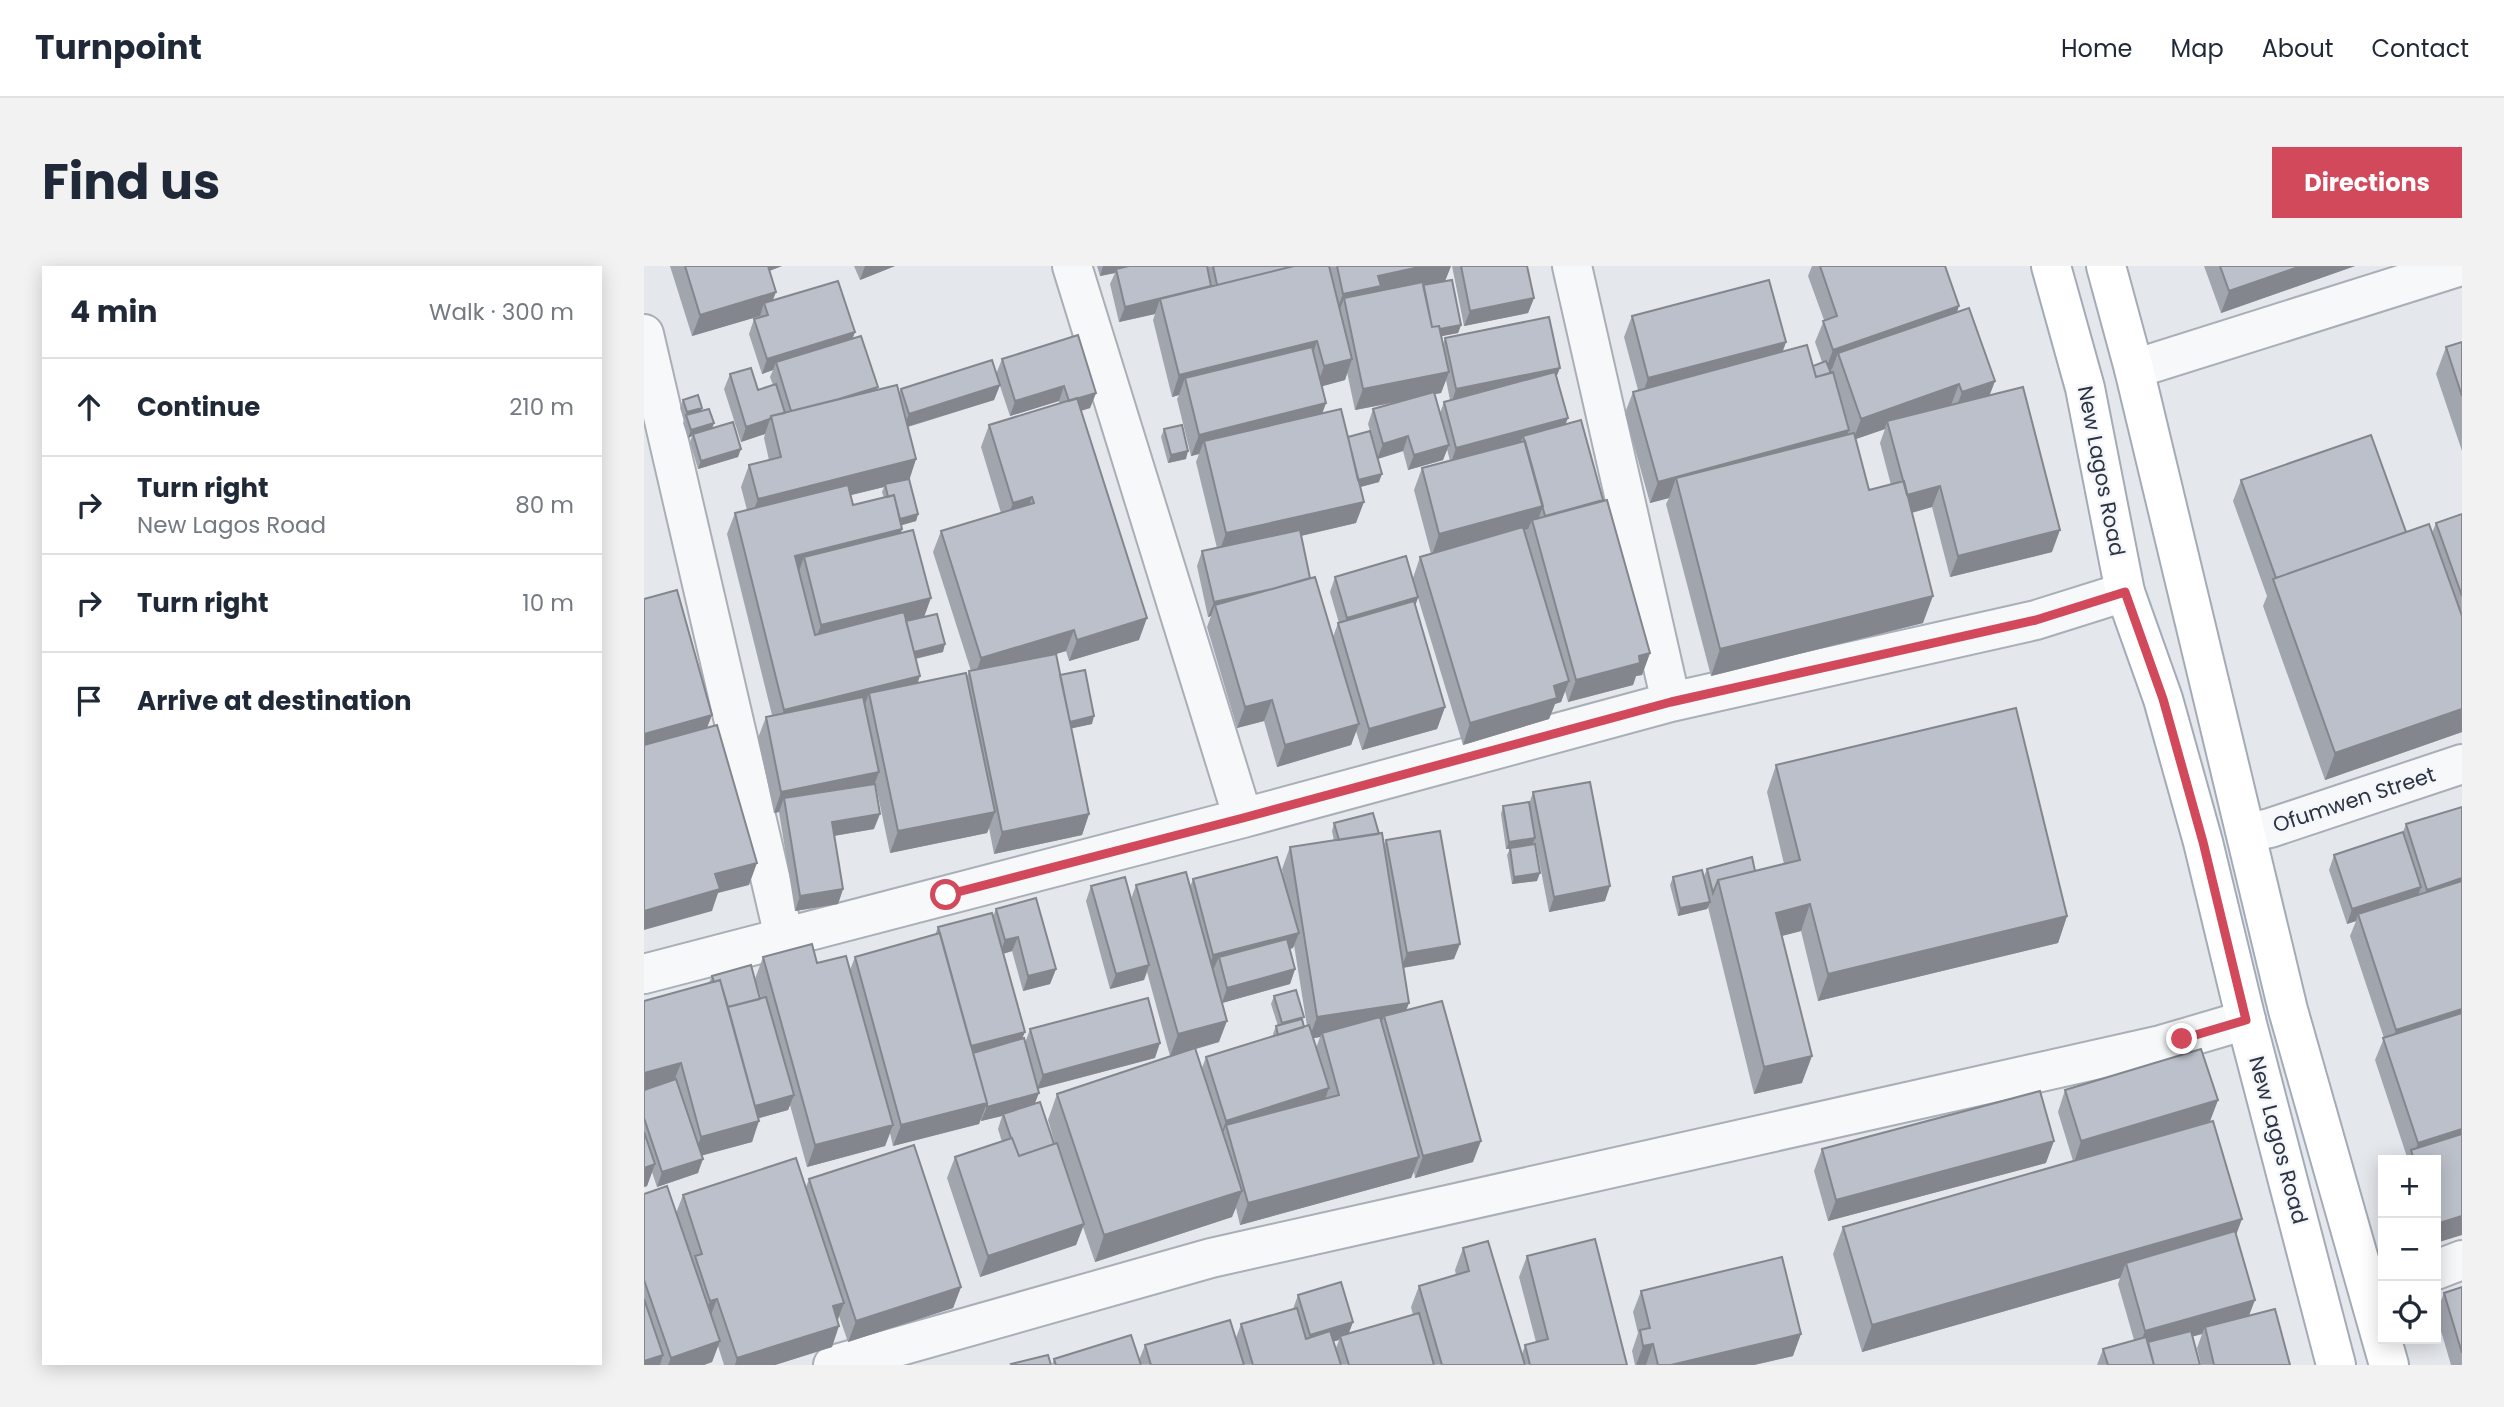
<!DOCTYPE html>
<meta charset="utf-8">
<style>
:root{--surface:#fff;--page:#f2f2f3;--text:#1f2937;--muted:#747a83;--line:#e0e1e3;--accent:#d1495b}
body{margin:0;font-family:Poppins,sans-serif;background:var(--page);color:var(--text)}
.controls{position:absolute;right:21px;bottom:21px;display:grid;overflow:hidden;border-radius:0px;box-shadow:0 4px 18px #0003}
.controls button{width:63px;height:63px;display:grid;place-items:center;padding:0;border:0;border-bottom:2px solid var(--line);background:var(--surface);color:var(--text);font:35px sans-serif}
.stop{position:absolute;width:21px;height:21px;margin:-16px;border:5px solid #d1495b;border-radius:50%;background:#fff}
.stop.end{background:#d1495b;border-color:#fff;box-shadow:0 2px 7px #0008}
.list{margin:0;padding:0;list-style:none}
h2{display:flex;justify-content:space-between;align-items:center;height:91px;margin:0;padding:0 28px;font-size:30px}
h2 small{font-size:23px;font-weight:400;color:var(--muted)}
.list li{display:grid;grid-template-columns:46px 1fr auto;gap:21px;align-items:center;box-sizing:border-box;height:98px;padding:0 28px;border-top:2px solid var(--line)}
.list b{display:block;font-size:26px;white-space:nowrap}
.list p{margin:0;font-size:23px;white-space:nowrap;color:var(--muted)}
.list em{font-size:23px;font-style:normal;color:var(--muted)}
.icon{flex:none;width:38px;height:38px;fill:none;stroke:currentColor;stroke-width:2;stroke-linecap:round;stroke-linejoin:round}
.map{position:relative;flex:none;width:1818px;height:1099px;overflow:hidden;border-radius:0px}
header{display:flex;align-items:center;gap:42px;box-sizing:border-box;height:98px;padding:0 35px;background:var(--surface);border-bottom:2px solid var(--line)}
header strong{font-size:33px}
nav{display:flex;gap:38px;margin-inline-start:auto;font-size:24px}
.intro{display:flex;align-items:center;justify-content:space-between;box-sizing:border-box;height:168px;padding:0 42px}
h1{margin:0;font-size:49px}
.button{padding:18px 32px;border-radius:0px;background:var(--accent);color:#fff;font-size:24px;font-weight:700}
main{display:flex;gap:42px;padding:0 42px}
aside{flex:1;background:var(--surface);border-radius:0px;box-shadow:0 4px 18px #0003}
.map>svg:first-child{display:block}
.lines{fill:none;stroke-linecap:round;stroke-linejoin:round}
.minor-casing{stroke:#a9aeb7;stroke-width:42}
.major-casing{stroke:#a3abb8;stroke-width:42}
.minor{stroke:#f7f8fa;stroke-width:38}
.major{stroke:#fff;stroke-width:38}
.wall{fill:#a1a5ae;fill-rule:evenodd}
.shaded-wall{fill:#83868d}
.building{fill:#bbc0ca;stroke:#83868d;stroke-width:2}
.route{stroke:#d1495b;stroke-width:9}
.labels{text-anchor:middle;stroke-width:5;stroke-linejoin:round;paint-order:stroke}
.street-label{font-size:21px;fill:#2b3445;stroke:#f4f6f9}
</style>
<header>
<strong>Turnpoint</strong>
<nav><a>Home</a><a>Map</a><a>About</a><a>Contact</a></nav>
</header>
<div class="intro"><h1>Find us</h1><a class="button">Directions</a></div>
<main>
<aside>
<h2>4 min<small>Walk · 300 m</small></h2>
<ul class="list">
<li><svg class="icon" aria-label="ahead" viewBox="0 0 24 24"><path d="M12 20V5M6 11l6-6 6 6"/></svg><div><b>Continue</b></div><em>210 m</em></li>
<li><svg class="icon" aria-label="right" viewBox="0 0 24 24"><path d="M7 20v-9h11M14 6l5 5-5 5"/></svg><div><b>Turn right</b><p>New Lagos Road</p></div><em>80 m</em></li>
<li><svg class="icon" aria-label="right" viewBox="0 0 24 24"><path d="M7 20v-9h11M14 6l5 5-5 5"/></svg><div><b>Turn right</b></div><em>10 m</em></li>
<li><svg class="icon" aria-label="arrive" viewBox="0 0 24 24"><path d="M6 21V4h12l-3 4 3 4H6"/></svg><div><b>Arrive at destination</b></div></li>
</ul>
</aside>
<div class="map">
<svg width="1818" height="1099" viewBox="0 0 1818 1099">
<rect width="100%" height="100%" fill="#e4e7ec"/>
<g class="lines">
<defs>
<path id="minor" d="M428,0l171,552
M928,0l99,436
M0,68l140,603
M1490,103l327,-103
M1603,567l23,-5 192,-64
M0,708l599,-156 428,-116 365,-82 89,-28
M1792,1004l26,-10
M189,1099l378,-107 950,-213 85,-25"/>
<path id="major" d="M1407,0l34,122 40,204 38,107 40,143 43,178 90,345
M1462,0l28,103 154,641 101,355"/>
</defs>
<use href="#minor" class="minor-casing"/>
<use href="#major" class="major-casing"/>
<use href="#minor" class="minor"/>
<use href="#major" class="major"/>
</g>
<path class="wall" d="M26,0h112l-13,5 4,30 82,31 -3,7 26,48 -1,3 22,3 2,-4 99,-4 -6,15 -86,27 8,32 -7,20 9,35 -2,7 -14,4 -1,8 23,84 19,35 -27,7 2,24 49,-6 2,-6h2l-38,-119 8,-21 60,-18 -20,-66 8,-22 71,-21 -1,-3 -49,15 -14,-42 6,-15 94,34 -6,15 -9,3 58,229 -70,21 -3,-10 -10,3 4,21 32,49 -21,4 18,86 -7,21 -88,19 -5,-26 -2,5 -97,20 -15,-72 -1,48 -40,7 9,53 -5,15 -43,7 -16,-99 -5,1 -16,-75 8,-21 6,-2 -45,-181 8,-21 12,-3 -6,-23 8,-22 20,-5 -5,-22 1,-4 -24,8 -17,-53 6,-15 28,16 15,-5 -3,-8 3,-7 -11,4 -13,-40 5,-15 5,-2 1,-1 -68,20zM240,221l-2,5 2,6 -31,7 -3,-10z
M210,0h41l-35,14z
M453,0h354l-6,15 16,44 -3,8 -16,3 1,8 2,-6 112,38 8,48 38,76 47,153 -8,22 -6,1 -3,9 -65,17 -3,-11 -4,11 -6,2 -6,15 -86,26 -45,-147 -3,8 30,101 -8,22 -75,21 -6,-19 -5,14 -74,22 -13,-46 -27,7 -30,-101 4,-11 -3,1 -11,-51 5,-15 15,-3 -21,-86 3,-8 -8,2 -14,-57 2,-4 -7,2 -19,-77 2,-6 -36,8 -9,-38 5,-11 -15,3zM703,106l8,38 48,-9 -30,8 -5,15 2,7 -22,6 -26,-24 4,-10 -4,-17 23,-6zM802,114l4,20 -6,2 -4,11 -6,-19 7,-1zM803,183l3,12 -28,7 -8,22 17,64 -11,3 -7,21 -78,-1 -5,15 9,31h-1l-5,14 -23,-59 -9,-42 55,-13 4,-36 19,-5 -1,-23 25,-8 5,19 35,-10z
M808,0h75l7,32 -6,15 -64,13z
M1168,0h133l12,46 38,69 -6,15 63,156 -102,25 -18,-70 -20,6 11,110 -212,53 -45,-172 3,-6 -19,5 -25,-90 8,-21 5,-2 -14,-53 8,-21 154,26 -3,9 30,15 9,-4 -7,-20 9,-22 -16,-44zM1241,163l-5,14 11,42 -22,5 -13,-51z
M1560,0h151l-134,47z
M1818,76v109l-26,-77 10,-27z
M39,134l19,8 -1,3 13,12 -2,6 26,28 -40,12 -8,-27 2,-6 -4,2 -5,-15 1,-3 -4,-12z
M520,163l22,30 -18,4 -7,-26z
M1597,214l165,52 26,1 4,-10 26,-9v218l-137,48 -62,-174 4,-10 -34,-95z
M1132,499l291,151 -9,27 -240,58 -17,-70 -20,5 21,147 -48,11 -46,-187 -1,2 -29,7 -8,-31 3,-8 31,-1 3,-7 48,2 29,-7 -17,-72z
M889,526l72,109 -56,11 -13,-67 1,36 -25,3 -5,-29 3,-6h-4l-5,-35 2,-8 26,-2z
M1818,541l-26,353h-28l-33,-100 9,-22 -34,-102 6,-15 -9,3 -18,-54 5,-15 69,-23 3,-8z
M690,557l45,11 5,11 2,-5 68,119 -51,9 3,42 67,152 -58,16 -1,-6 -3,6 -171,47 -4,-17 -4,9 -137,45 -12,-35 -7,18 -96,32 -33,-99 8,-21 47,-15 -4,-13 4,-13 -21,5 -1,-2 -1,5 -86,22 -3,-13 -5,13 -78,21 -17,-62 -2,5 -29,8 -7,24 -50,13 -4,18 -41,14 -5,-15 -5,14 -3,1v-186l65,-18 3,-7 49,22 -6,-19 8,-22 54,6 33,7 5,-13 80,-22 3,-8 55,-11 3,-7 60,60 -6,15 -27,7 -11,-40 -9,3 19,85 3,4 5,-14 125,29 -117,31 -3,15 19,40h1l-7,-24 9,-26 133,-44 -20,6 -23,-84 -3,8 -34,9 -24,-88 5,-15 40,13 5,-14 54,2 3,-8 91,2 -2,-12 8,-22 44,-6 -2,-10zM650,679l13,81 -3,1 -2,-7 -28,-24 -3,8 7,22h-2l-3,8 1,2 -68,21 -4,11 -6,-19 23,-7 3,-39 68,-19 5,-15 -5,-20 3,-1zM676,771l-4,11 -3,-10z
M1421,824l153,10 -8,21 -60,18 86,96 13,81 41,49h-89l-4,-17 5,-14 -10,2 8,29h-103l6,-16 31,-9 -16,-56 2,-6 -258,74 -29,-98 10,-27 230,-66 -15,-49z
M1178,883l224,14 -218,58 -14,-50z
M165,913l152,108 -8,21 -105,34 -9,-26 -7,31 -57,18h-51l-6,-19 -6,16 -8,3h-60v-171l32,19 7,-18 123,-8z
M819,982l59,106 3,-9 11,-3 -17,-65 8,-21 100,109h-575l2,-6 85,1 6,-15 91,-7 5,-14 52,-15 5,-14 55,27 -4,11 64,-18 -2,-8 8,-21 37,-11 -1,-5zM695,1074l-3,8 -3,-7z
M1818,1021v78h-11l-15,-51 8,-21z
M997,1025l152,65 -39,9h-119l-3,-14 6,-18 -5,-21z"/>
<path class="shaded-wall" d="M123,0h15l-18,7z
M221,0h30l-35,14z
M459,0h38l-25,3 -1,4 -15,3z
M780,0h27l-6,15 -101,17 -6,17h-3l8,-21 35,-18z
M1657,0h54l-134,47 8,-22z
M132,26l-8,21 -4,-10 -4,13 -68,20 8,-21z
M890,32l-6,15 -64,13 6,-15z
M516,33l-5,15 -36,8 6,-15z
M1315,40l-7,22 -114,25 -6,16 -7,2 8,-21z
M817,59l-3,8 -31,6 3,-8z
M211,66l-6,15 -73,15 -3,8 -11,4 5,-15z
M673,75l-7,22 -125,15 -6,17 -7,2 7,-22z
M1142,76l-8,21 -137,36 7,-21z
M708,93l-7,21 -29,8 8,-22z
M916,102l-6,15 -103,21 5,-15z
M805,106l-8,21 -86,17 8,-21z
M1351,115l-8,21 -33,12 8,-22z
M1315,118l-8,21 -64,16 -2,8 -32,11 8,-21z
M356,119l-6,15 -91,28 6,-14z
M420,120l-5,15 -49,15 5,-15z
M452,127l-6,15 -27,8 6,-15z
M682,137l-8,22 -114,16 -5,13 -8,2 8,-21z
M58,142l-3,7h-13l1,-3z
M924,152l-6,15 -39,3 -3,8 -69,19 5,-15z
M126,153l-5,15 -24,8 5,-15z
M70,157l-3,7 -18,4 -1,2 -4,2 3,-8z
M1205,164l-8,21 -165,27 -7,20 -19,5 8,-21z
M764,170l-5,15 -26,8 6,-15z
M805,179l-6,15 -35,10 6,-15z
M97,183l-3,8 -40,12 3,-8z
M544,185l-2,8 -18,4 3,-8z
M272,193l-7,22 -24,3 -1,3 -134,33 8,-21z
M738,208l-3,8 -26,7 2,-8z
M1296,220l-8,21 -33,9 8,-21z
M388,231l-8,22 -19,6 8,-22z
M720,236l-8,21 -138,32 8,-22z
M899,240l-8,22 -3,-8 -4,9 -96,26 7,-21z
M274,248l-2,7 -24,7 2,-8z
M258,263l-7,21 -91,7 -6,17 -3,-18z
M1416,264l-8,22 -102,25 8,-21z
M667,314l-96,25 -4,11 -3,1 6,-15z
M1289,330l-10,27 -212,53 9,-27z
M774,331l-5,15 -71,21 5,-15z
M287,332l-8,22 -110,27 8,-22z
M503,352l-8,22 -70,21 8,-21z
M430,364l-8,21 -92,28 7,-21z
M301,378l-2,8 -34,8 3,-7z
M1006,387l-8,22 -6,1 -3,9 -65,17 8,-22 63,-24z
M276,410l-7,21 -44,-4 -6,17 -87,21 8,-21z
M925,415l-8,21 -6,2 -6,15 -86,26 7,-22 84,-37z
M628,434l-8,21 -27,7 8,-21z
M801,441l-8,22 -75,21 7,-21z
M1818,443v23l-137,48 10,-27z
M68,449l-8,21 -60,17v-19z
M450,450l-2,8 -32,7 3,-8z
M715,458l-8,21 -74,22 8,-22z
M235,506l-8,22 -87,4 -5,14 -5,1 7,-21z
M351,546l-8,21 -97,20 8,-22z
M236,548l-6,15 -47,8 5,-15z
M445,548l-7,21 -88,19 8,-22z
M891,572l-3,8 -26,3 3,-7z
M113,597l-8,22 -31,8 -6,18 -68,19v-19l71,-37z
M896,607l-3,8 -25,3 2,-7z
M1818,612v14l-40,13 5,-15z
M966,620l-5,15 -56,11 5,-15z
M1777,621l-5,15 -58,12 -2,7 -9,3 5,-15z
M199,623l-5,15 -43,7 5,-15z
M1066,636l-3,7 -29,7 2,-8z
M1166,638l-9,27 -35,9 10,-27z
M1423,650l-9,27 -240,58 10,-27z
M655,667l-6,15 -72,19 -2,-10 -5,11 -6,2 5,-15z
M374,671l-6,14 -13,4 6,-15z
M816,678l-6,15 -53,9 6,-15z
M505,699l-5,15 -34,9 6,-15z
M412,703l-6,15 -27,7 5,-15z
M651,703l-5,15 -68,19 5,-15z
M765,737l-8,21 -17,-8 -4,11 -58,6 -2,4 -11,2 8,-22z
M1818,743v18l-74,24 8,-21z
M583,755l-8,21 -49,14 8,-22z
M381,766l-6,14 -46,13 -2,-13z
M516,777l-5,15 -118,31 6,-14z
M1168,790l-10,27 -48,11 10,-27z
M37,797l-8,21 -29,8v-19z
M685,822l-8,22 -95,15 -6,16 -2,1 8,-21z
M395,827l-6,15 -30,6 -1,2 -21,5 6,-14z
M150,829l-6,15 -39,11 5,-15z
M1574,834l-8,21 -136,42 7,-22z
M343,837l-8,21 -86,22 8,-21z
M115,855l-7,21 -59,16 8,-21z
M249,859l-8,21 -78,21 8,-22z
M1818,863v19l-49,8 5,-13z
M837,875l-8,21 -58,16 8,-22z
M1410,875l-8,22 -218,58 8,-21z
M775,891l-8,21 -171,47 8,-22z
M59,893l-5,14 -41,14 5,-15z
M11,898l-8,22 -3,1v-19z
M598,925l-10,26 -137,45 9,-27z
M1818,950v19l-26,8v-19z
M1598,953l-10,27 -106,17 -6,15 -258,74 10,-27z
M440,958l-8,21 -96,32 8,-21z
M317,1021l-8,21 -105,34 8,-21z
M73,1033l-8,21 -6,2 7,-21z
M1611,1034l-8,21 -42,6 -3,7 -65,18 8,-21z
M200,1037l-8,21 -3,-18z
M709,1056l-6,15 -7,-1 -1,4 -35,10 6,-15z
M195,1060l-7,21 -57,18h-40l2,-7z
M1157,1068l-8,22 -39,9h-83z
M76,1075l-8,21 -8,3h-36l3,-7z
M1009,1078l-7,21h-10l7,-19z
M19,1089l-3,10h-16v-4z"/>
<path class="building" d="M41,0h83l8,26 -76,23z
M485,0h78l4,20 -86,21 -9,-38z
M569,0h81l-77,19z
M650,0h35l23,93 -28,7 -7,-25 -138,34 -19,-76z
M693,0h87l-46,10 3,10 -38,8z
M817,0h66l7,32 -64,13z
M1176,0h125l14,40 -126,44 -10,-29 14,-5z
M1576,0h81l-72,25z
M808,14l9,45 -21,4 -1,-3 -7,1 -9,-42z
M1125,14l17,62 -138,36 -16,-62z
M194,15l17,51 -88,27 -13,-40 14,-4 -4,-12z
M779,16l9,45 7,-1 10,46 -86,17 -19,-91z
M1325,42l26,73 -33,11 -3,-8 -98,35 -23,-66z
M905,51l11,51 -104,21 -11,-51z
M434,69l18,58 -27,8 -5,-15 -49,15 -13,-42z
M217,70l17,51 -39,12 -48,12 -15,-49z
M1818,76v54l-16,-49z
M1163,79l9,32 17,-5 16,58 -191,52 -25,-90z
M668,81l14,56 -127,32 -14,-57z
M348,94l8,25 -91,29 -8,-25z
M1182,95l5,12 -15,4 -3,-11z
M107,102l7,22 18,-6 9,29 -14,3 -1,3 -24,8 -16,-53z
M911,106l13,46 -112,30 -12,-46z
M253,119l19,74 -158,40 -9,-34 32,-8 -10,-41z
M1379,121l37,143 -102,26 -18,-70 -33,9 -20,-74z
M790,126l15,53 -35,10 -6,-19 -25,8 -10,-35z
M54,129l4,13 -15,4 -4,-12z
M433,132l70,220 -70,22 -3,-10 -93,28 -40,-127 93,-28 -2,-6 -19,6 -24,-78z
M65,143l5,14 -23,7 -5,-15z
M697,143l23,93 -138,31 -22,-92z
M937,154l22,80 -58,16 -22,-80z
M89,156l8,27 -40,12 -8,-27z
M538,159l6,26 -17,4 -7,-26z
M726,165l12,43 -24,6 -10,-43z
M1210,167l15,57 35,-9 29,115 -213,53 -44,-171z
M1727,169l35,97 -130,46 -35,-98z
M881,175l18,65 -104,28 -17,-66z
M265,213l9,35 -18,5 -6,-24 -6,2 -3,-13z
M204,219l5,20 41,-10 8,34 -107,27 20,79 89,-23 16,64 -136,34 -49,-197z
M963,234l43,153 -11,3 1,7 -64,17 -44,-160z
M1818,248v82l-26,-73z
M1785,258l33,92v93l-127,44 -62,-174z
M879,261l46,154 -15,5 3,12 -87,25 -50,-166z
M269,264l18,68 -110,27 -17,-68z
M656,264l10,48 -38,11 -58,13 -12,-51z
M762,290l12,41 -71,21 -12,-41z
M671,311l44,147 -74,21 -13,-45 -27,7 -30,-102z
M33,324l35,125 -68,19v-135z
M770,335l31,106 -76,22 -31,-106z
M293,348l8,30 -31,8 -8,-31z
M412,388l33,160 -87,18 -33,-161z
M441,404l9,46 -24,6 -10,-47z
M322,407l29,139 -97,19 -29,-138z
M219,431l16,75 -98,20 -15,-75z
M1372,442l51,208 -239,58 -18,-70 -34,9 36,143 -48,11 -46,-187 82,-20 -24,-95z
M73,459l40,138 -42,11 5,15 -76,22v-166z
M946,516l20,104 -56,11 -21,-105z
M231,518l5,30 -48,8 11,67 -43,7 -16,-98z
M885,536l6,36 -26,4 -6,-36z
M1818,541v71l-35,12 -21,-66z
M729,547l6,21 -40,6 -5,-17z
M796,565l20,113 -53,9 -21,-113z
M1759,566l18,55 -69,22 -18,-54z
M738,567l27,170 -92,14 -27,-170z
M891,578l5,29 -26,4 -4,-29z
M633,591l22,76 -86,22 -20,-76z
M1108,591l3,14 -37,9 -5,13 -6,-24z
M1058,604l8,32 -30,6 -7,-31z
M542,606l41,149 -49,13 -42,-149z
M481,611l24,88 -33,9 -25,-88z
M1818,615v128l-66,21 -38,-116z
M392,632l20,71 -28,7 -10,-39 -13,3 -9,-31z
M348,647l33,119 -54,14 -33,-119z
M296,667l47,170 -86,22 -46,-168z
M643,673l8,30 -68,19 -8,-31z
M168,678l5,19 29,-7 47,169 -78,20 -52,-188z
M107,699l9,34 -32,8 -8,-27 -6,2 -2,-6z
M76,714l39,141 -58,16 -20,-74 -37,10v-72z
M652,724l8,27 -22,6 -8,-27z
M122,731l28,98 -39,11 -27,-99z
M504,732l12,45 -117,32 -13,-46z
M798,735l39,140 -58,15 -39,-140z
M1818,747v116l-44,14 -35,-105z
M736,751l39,140 -171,46 -22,-78 113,-30 -17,-62z
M658,753l2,8 -26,8 -2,-9z
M665,759l20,63 -103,33 -20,-64z
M380,772l15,55 -52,14v-4l-14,-50z
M551,782l47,143 -138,44 -47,-141z
M1557,783l17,51 -137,41 -16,-51z
M32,813l27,80 -41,13 -18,-54v-28z
M1396,825l14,50 -218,59 -14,-51z
M396,836l14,42 -35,12 -7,-18h-1l-8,-24z
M1569,855l29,98 -370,106 -29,-98z
M0,866l11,32 -11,4z
M1818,868v82l-26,8v-64h-22l-3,-10z
M368,872l7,18 38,-13 27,81 -96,32 -33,-99z
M270,879l47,142 -105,34 -47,-142z
M152,892l48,145 -11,3 6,20 -102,32 -20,-59 -7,2 -15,-45 7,-2 -19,-59z
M23,920l53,155 -49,17 -27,-78v-86z
M1591,965l20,69 -110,31 -19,-68z
M951,973l32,126h-97l-5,-20 23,-6 -21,-83z
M844,975l37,124h-83l-23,-79 50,-15 -6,-23z
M1138,991l19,77 -130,31h-13l-5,-21 -10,2 -3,-16 10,-2 -9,-37z
M697,1016l12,40 -43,13 -12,-40z
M1818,1021v66l-18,-60z
M0,1033l19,56 -19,6z
M653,1042l9,31 24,-8 11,34h-88l-12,-41z
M1631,1043l15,56h-76l-9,-38z
M775,1047l15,52h-85l-9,-29z
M586,1054l14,45h-93l-6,-20z
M1547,1065l9,34h-46l-6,-23z
M487,1069l10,30h-85l-2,-6z
M1502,1071l8,28h-46l-5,-16z
M404,1089l3,10h-39l-1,-1z"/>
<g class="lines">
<path class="route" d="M302,629l297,-77 428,-116 365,-82 89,-28 38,107 40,143 43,178 -64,19"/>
</g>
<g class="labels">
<g class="street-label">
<text transform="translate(1457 205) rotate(79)" y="7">New Lagos Road</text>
<text transform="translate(1710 534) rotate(-18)" y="7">Ofumwen Street</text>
<text transform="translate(1634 874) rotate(75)" y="7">New Lagos Road</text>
</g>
</g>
</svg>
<div class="controls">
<button>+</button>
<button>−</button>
<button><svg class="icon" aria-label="locate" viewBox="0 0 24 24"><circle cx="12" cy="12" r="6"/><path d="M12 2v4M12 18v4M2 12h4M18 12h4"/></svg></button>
</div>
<div class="stop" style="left:302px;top:629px"></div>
<div class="stop end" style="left:1538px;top:773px"></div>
</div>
</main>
